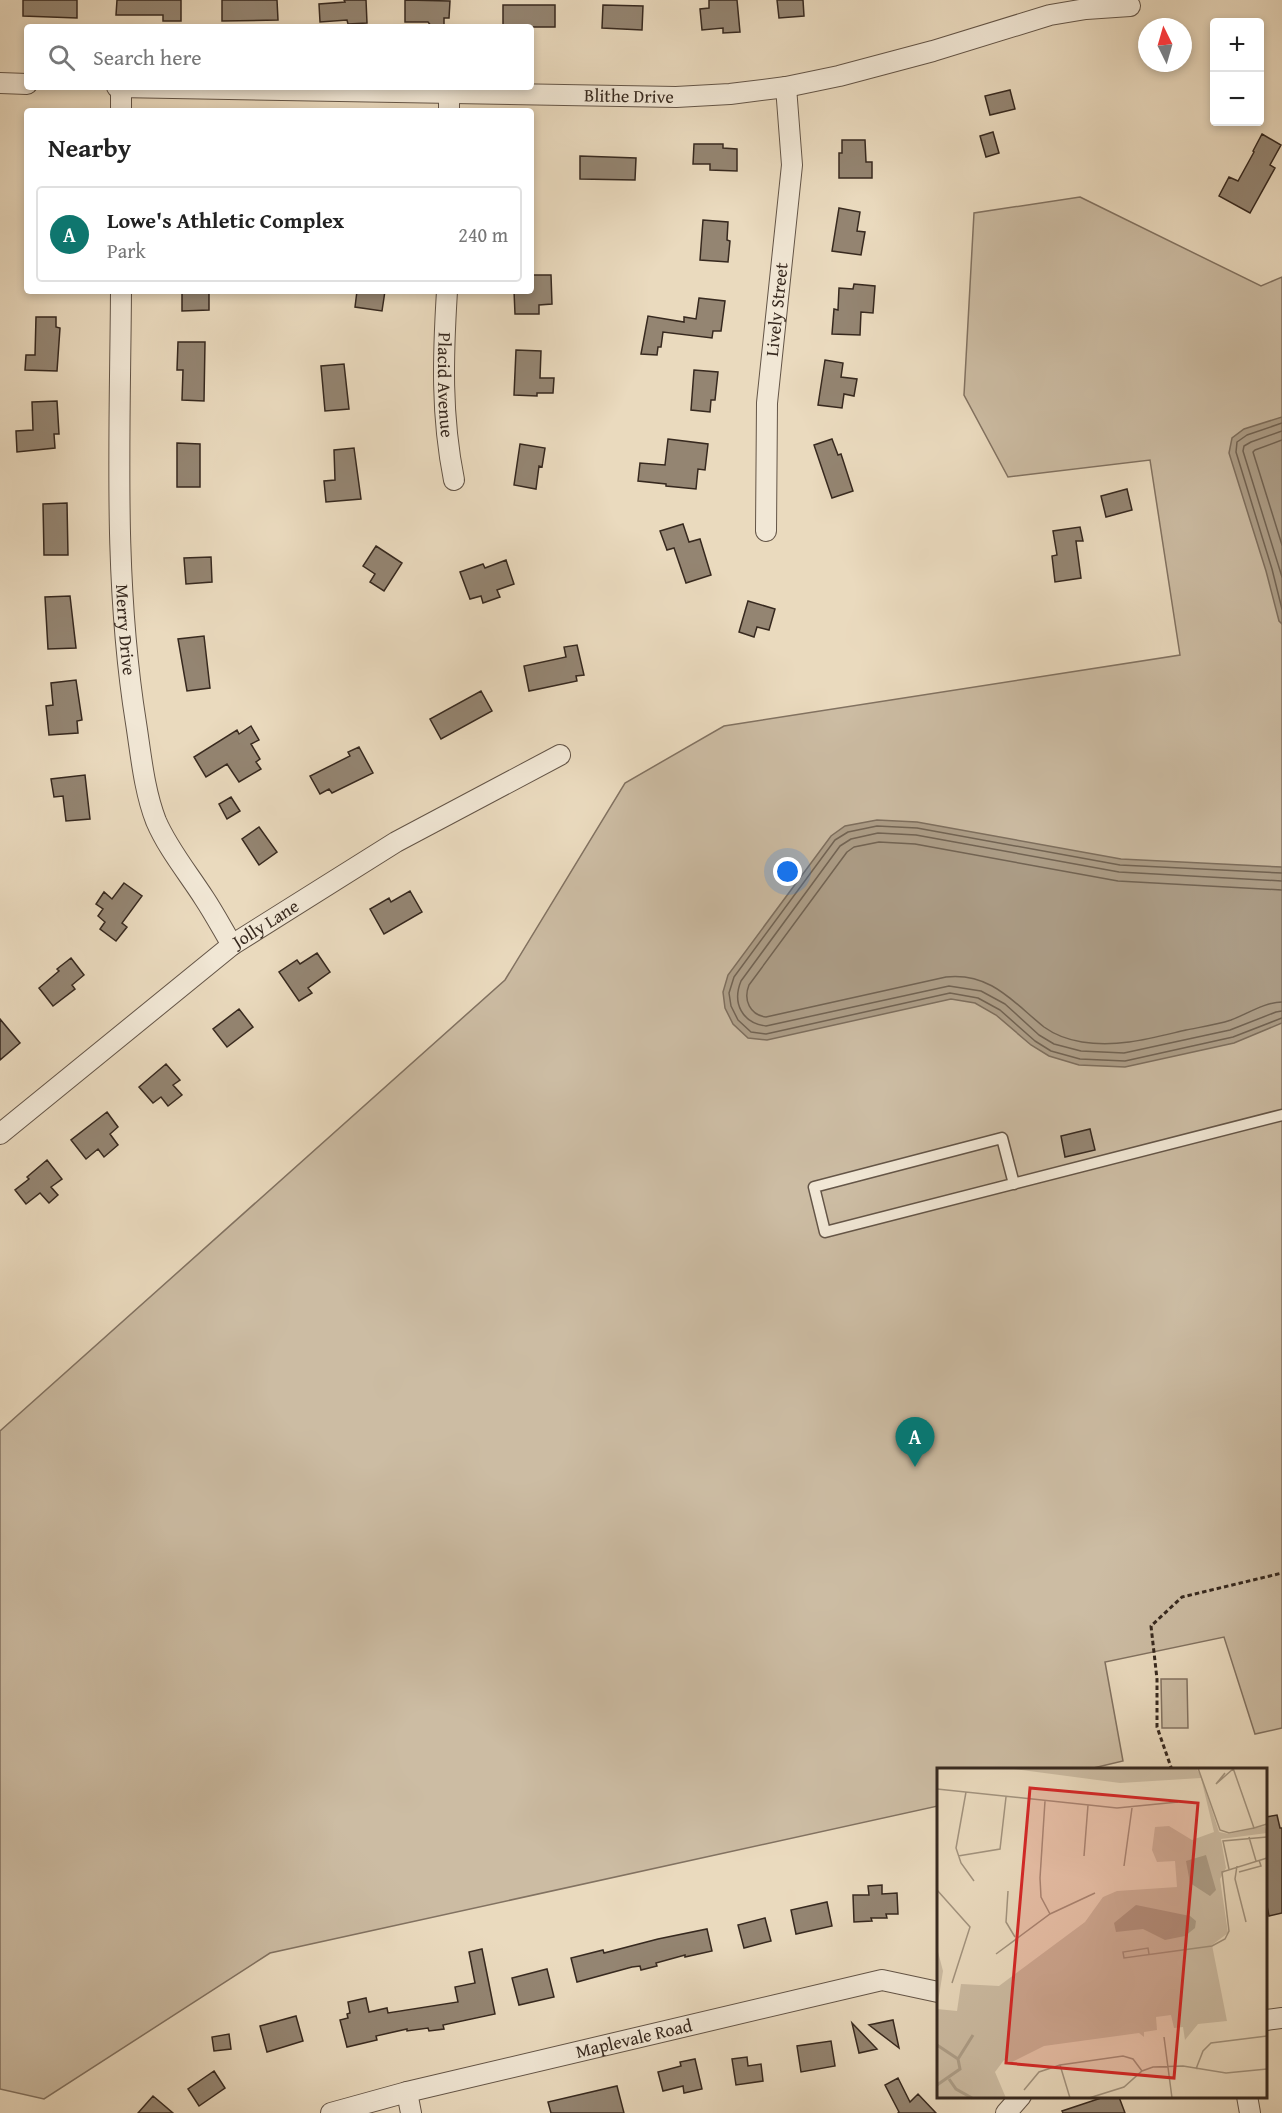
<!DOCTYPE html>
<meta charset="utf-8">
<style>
:root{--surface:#fff;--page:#f6f6f6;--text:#222;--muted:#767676;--line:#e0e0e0;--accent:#0f766e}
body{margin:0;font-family:"Gentium Book Plus",serif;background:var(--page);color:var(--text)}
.controls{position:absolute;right:18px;top:18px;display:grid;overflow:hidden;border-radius:6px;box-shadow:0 3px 9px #0003}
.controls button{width:54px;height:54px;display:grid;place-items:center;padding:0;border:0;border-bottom:2px solid var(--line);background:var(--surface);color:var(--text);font:30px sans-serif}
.compass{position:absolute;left:1138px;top:18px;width:54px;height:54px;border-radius:50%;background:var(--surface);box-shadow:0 3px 9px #0003;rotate:355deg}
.you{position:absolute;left:788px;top:872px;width:21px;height:21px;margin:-15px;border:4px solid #fff;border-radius:50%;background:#1a73e8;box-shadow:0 0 0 9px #1a73e833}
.badge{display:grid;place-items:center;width:39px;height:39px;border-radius:50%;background:var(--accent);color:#fff;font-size:20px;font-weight:700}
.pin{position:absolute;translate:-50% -50px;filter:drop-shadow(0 2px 3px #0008)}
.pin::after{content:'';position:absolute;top:32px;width:21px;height:18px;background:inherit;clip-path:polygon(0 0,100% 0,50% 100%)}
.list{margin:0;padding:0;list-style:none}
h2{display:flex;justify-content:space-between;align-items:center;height:78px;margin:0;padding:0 24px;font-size:26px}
h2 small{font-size:20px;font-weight:400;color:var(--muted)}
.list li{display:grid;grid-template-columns:39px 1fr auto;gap:18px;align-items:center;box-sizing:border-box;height:96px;margin:0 12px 12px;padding:0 12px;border:2px solid var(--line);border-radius:6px}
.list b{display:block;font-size:22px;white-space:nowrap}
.list p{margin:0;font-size:20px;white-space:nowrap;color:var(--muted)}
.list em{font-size:20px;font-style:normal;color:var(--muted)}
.icon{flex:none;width:33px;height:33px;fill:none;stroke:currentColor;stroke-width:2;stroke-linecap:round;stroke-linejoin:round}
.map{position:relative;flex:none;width:1282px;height:2113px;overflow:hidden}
.search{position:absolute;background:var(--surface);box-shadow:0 3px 9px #0003;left:24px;top:24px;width:510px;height:66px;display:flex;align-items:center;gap:15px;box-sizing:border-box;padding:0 21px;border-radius:6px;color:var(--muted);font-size:22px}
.panel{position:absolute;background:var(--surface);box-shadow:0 3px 9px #0003;left:24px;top:108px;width:510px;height:186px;border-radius:6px}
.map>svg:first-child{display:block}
.green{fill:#ccbca3;stroke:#827261;stroke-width:1.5}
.water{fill:#ad9e88;stroke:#7e6f5e;stroke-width:1.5}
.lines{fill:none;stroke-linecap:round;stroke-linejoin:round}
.shore{stroke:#726454;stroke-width:1.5}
.building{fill:#948572;stroke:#37291f;stroke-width:1.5}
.lane-casing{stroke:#645547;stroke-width:13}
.street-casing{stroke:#645547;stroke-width:22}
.path{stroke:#37291f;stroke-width:3;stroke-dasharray:4.5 3;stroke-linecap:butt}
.lane{stroke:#f1e7d5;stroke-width:10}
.street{stroke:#f1e7d5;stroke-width:20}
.labels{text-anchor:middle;stroke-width:6;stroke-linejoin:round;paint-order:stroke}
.street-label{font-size:18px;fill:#37291f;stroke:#f1e7d5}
.inset-river{fill:none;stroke:#ad9e88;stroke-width:3}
.inset-road{fill:none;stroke:#a2937e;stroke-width:1.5}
.view{fill:#d62828;fill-opacity:0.15;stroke:#d62828;stroke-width:3}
.inset-edge{fill:none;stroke:#37291f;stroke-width:3}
</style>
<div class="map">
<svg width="1282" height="2113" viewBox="0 0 1282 2113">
<rect width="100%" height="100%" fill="#eadabe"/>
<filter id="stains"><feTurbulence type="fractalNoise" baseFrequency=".00333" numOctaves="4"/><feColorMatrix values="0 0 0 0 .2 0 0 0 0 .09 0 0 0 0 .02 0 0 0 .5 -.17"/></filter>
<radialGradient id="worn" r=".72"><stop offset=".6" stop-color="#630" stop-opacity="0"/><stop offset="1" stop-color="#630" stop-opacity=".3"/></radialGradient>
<path class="green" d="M1080,197l181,89 21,-9v1451l-27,6 -31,-97 -119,25 18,99 -38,9h-147v36l-668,147 -226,146 -44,-10v-658l505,-451 120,-197 99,-57 456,-71 -30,-195 -142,17 -44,-82 10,-182z
M1161,1679h26l1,49h-26z"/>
<path class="water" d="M1282,417v207l-3,-3 -13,-50 -37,-118 3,-15 12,-9z
M877,820l40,2 204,37 161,8v156l-48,20 -109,24 -46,-2 -30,-9 -18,-11 -35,-30 -21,-12 -24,-4 -184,41 -19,-2 -15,-14 -8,-16 -2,-16 5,-17 103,-139 14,-10z"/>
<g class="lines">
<path class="shore" d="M1282,423l-35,12 -10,7 -1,10 36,117 10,40
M1282,431l-31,11 -7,4 -1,5 39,126
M1282,440l-27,10 -2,2 29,93
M1282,873l-162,-8 -203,-37 -40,-2 -29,6 -13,8 -101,137 -5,16 2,13 7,14 13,12 15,2 184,-41 28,5 22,12 35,31 16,10 29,8 45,2 108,-24 49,-19
M1282,881l-163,-9 -203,-37 -38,-2 -27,6 -11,7 -99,135c-9,22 1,42 25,45l183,-40 32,5 24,13 34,31 15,9 27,7 43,2 106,-23 46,-18 6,-1
M1282,890l-164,-9 -203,-37 -36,-2 -25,5 -7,5 -98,133c-6,15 1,30 17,32l180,-40c45,-5 68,26 98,50 11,8 26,13 38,15 36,6 70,-4 104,-12 15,-3 30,-5 45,-10 16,-6 34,-18 51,-18"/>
</g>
<path class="building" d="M23,0h54v18l-54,-2z
M117,0h64v21h-18v-6h-47z
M222,0h55l1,20 -56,1z
M344,0h22l1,23 -19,1 -1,-4 -27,2 -1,-18 26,-2z
M405,0l45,1 -1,17h-5v9h-12l-4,-5h-23z
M709,0h28l3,32 -17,1v-5l-21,2 -2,-21 9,-1z
M777,0h26l1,16 -25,2z
M503,5h52v22h-52z
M603,5l40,1 -1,24 -40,-2z
M1010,90l5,19 -25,6 -5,-19z
M993,132l6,21 -13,4 -6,-21z
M1262,134l19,11 -11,20 5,3 -25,45 -31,-17 10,-19 9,4 16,-29 -1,-1z
M842,140h23l1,22h6v16h-33v-25h3z
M694,144h29v4l14,1v22l-27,-1v-6h-17z
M580,156l56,2 -1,22 -55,-1z
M839,208l21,4 -3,19 8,1 -4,23 -29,-4z
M703,220l25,2 -1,18 3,1 -2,21 -28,-2z
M531,275h20l1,29 -13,1v9h-24l-1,-23h17z
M854,284l21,2 -2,27 -12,-1 -1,23 -28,-1 2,-25 4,1 1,-22 14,1z
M182,291h27v19l-27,1z
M357,291h28l-3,20 -27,-4z
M699,298l26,3 -4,30h-8l-1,7 -49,-6 -2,15h-3l-1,8 -16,-1 7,-38 36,6v-5l12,2z
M36,317h20v10l4,1 -3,43 -32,-1 1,-15h9z
M178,342h27l-1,59 -22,-1 1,-30h-6z
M516,350l25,1 -1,27h14l-1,15h-16v3l-23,-1z
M825,360l18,3 -2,14 16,2 -3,17 -10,-2 -2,14 -24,-3z
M344,364l5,45 -24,2 -4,-45z
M694,370l24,2 -3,28h-4l-1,12 -19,-2z
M57,401l2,33h-5l1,14 -38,4 -1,-21 17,-1 -1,-28z
M668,439l40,5 -3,26 -7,-1 -2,20 -30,-3v-2l-28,-3 2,-18 25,2z
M832,439l6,16 3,-1 12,37 -21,7 -18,-53z
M177,443l23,1v43h-23z
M520,444l25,4 -3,19 -3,-1 -3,23 -22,-4z
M354,448l7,51 -35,3 -2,-21 11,-1 -1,-30z
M1127,489l5,21 -26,7 -5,-21z
M67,503l1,52h-24l-1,-51z
M683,524l6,18 11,-3 11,36 -25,8 -12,-35 -7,2 -7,-19z
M1080,527l3,14h-7l5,37 -26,4 -3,-26 5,-1 -4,-24z
M376,546l26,17 -18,28 -14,-9 5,-8 -12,-8z
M211,557l1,25 -26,2 -2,-26z
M506,560l8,24 -17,6 3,7 -17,6 -2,-7 -11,3 -10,-27 23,-8 2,4z
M70,596l6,52 -28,1 -3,-52z
M748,601l27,8 -6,21 -12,-3 -3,10 -15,-5z
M204,636l6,52 -23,3 -9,-52z
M577,645l7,30 -8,1 1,5 -48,10 -5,-25 42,-9 -2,-10z
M76,680l6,40 -5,1 1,12 -29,2 -3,-29 7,-1 -2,-22z
M481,691l11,20 -51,28 -11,-20z
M251,726l8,14 -8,4 9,15 -4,3 5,7 -22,13 -12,-18 -21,13 -12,-20 43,-27 2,4z
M359,747l14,26 -41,20 -3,-4 -9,5 -10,-18 40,-20 -2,-4z
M85,775l5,44 -24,2 -3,-25 -9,1 -3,-18z
M231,797l9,14 -13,8 -8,-15z
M259,827l18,25 -18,13 -17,-26z
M124,883l18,13 -20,27 5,4 -11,14 -16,-12 5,-7 -7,-6 5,-7 -7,-5 8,-12 8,7z
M410,891l12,21 -38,22 -14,-25 19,-11 2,4z
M317,953l13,19 -22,16 4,5 -13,8 -20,-29 18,-12 3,4z
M71,958l13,17 -12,10 3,4 -22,17 -14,-18 20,-17 -2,-2z
M239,1009l14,18 -26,20 -14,-18z
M0,1019l20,24 -20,17z
M166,1064l14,16 -7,5 9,10 -14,11 -7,-9 -8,6 -14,-16z
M107,1112l11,15 -8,7 8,11 -14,12 -6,-8 -12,10 -15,-19z
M1090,1129l5,21 -30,7 -4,-21z
M47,1160l15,19 -11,8 7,8 -9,8 -9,-10 -14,11 -11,-14 14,-11 -2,-2z
M1277,1815l3,13h2v85l-13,3 -2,-10 -1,1v-90z
M882,1885v9l15,-1 1,21h-12l1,4h-16l1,3 -18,1 -1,-27h16l-1,-9z
M827,1902l5,24 -36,8 -5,-24z
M765,1918l6,23 -27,7 -6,-23z
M707,1929l5,22 -27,6v-2l-29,8 1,3 -16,4 -1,-4 -8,1 -55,15 -6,-24 32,-8 1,3 54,-14z
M482,1949l13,65 -52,11 1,4 -15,2 -1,-3 -21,3v-2l-31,7 1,4 -30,7 -7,-27 8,-2 -1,-4 3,-1 -2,-11 18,-4 3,14 18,-4 1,5 70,-11 -3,-15 20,-4 -6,-31z
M547,1969l7,28 -35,8 -7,-27z
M296,2016l7,25 -36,11 -7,-26z
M893,2020l6,28 -30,-23z
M852,2023l25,26 -18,4z
M229,2034l2,15 -17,2 -2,-14z
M831,2041l4,25 -34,6 -4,-26z
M747,2057l1,9 13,-2 2,17 -27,4 -4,-26z
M695,2059l7,30 -18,4 -1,-7 -20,5 -5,-19 23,-6 -1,-4z
M214,2071l11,17 -26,18 -11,-17z
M898,2078l12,24 8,-8 18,19h-38l1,-1 -14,-27z
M617,2086l7,27h-73l-3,-11z
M153,2096l20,17h-35z
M1104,2097h15l6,16h-62l-1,-2z"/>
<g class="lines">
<defs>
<path id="lane" d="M1014,1184l-12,-46 -188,49 11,45 457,-117"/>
<g id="street">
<path d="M0,83l27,1"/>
<path id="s1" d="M117,87l559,10 54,-3 56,-7 53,-11 94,-25 117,-36 36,-6 44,-3"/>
<path d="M449,92v19"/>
<path d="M121,111v-24"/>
<path id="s2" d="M121,291c-1,144 -8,289 15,432 5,32 8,67 20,98 12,28 32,52 48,77 10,15 19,32 28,47"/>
<path id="s3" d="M447,291c-4,65 -6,124 7,189"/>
<path id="s4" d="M766,531l1,-128 25,-238 -6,-78"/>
<path id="s5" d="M0,1134l232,-189 164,-103 164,-87"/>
<path d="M1266,2020l16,-2"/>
<path d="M407,2092l4,21"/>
<path d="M1247,2096l3,17"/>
<path id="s6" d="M331,2113l76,-21 475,-112 56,12"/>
<path d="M1006,2113l15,-17"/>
</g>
</defs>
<use href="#lane" class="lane-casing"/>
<use href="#street" class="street-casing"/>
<path class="path" d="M1172,1770l-15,-43v-48l-6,-53 31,-29 100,-24"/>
<use href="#lane" class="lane"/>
<use href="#street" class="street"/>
</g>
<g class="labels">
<g class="street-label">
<text dy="6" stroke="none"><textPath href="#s1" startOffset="512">Blithe Drive</textPath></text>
<text dy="6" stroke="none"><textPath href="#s4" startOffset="222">Lively Street</textPath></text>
<text dy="6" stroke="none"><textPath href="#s3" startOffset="94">Placid Avenue</textPath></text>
<text dy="6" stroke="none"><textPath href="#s2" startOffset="339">Merry Drive</textPath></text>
<text dy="6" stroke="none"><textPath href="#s5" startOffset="339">Jolly Lane</textPath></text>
<text dy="6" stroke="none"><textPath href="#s6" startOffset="312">Maplevale Road</textPath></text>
</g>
</g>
<g transform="translate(937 1768)">
<rect width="330" height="330" fill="#eadabe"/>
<path d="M69,0h190l4,6 19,58 10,2 36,-8 2,7 -46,6 5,29 -6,11 8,54 -16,12 15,76 -29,3 -13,16 -2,-13 -9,1 -3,-13 -15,2 1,13 -13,2v5l-5,-4 -95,13 -32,16 -8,-2 -9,12 11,26h-68l-1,-89 20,2 4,-27 38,2 86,-64 18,-25 14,-6 60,-4 -2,-26 -18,1 -5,-12 3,-23 14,-1 23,14 22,-8 -13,-54 -81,5zM0,180l6,23 -6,37z" fill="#ccbca3"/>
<path d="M269,87l10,35 -6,6 -20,-13 -4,-22zM199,137l54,11 6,5 -1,7 -10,8 -20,4 -22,-11 -27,3 -2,-9z" fill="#ad9e88"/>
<path class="inset-river" d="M0,277l21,14M12,311l7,10 16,9M0,317l23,-16 -2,-10 15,-24"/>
<path class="inset-road" d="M261,0l22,62 9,3 25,-5M296,0l21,60 13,-4M288,5l-9,11 17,-15M0,21l180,19 61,-6M29,24l-10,56 5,15 13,18M108,33l-5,77 1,19 9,17M312,69l7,24M21,88l42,-7 6,-52M147,88l4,-51M187,98l8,-58M300,98l-2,13 11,43M292,101l-6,-28 44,-4M302,104l22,-6 -2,-6M0,122l33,37 -18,56M71,123l-2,31 9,15M59,186l54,-40 45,-21M212,186l-1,-6 -25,4 1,6 88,-12 13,-7 4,-8 -7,-59 45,-14M227,269l8,61M123,297l10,33M259,301l7,-18 8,-8 56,-7M87,322l15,-18 21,-7 63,-9 10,3 9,12M152,330l35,-11 18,-16 11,-4 30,-1 43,7 41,-4"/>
<path class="view" d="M93,20l168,15 -24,275 -168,-15z"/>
<rect width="330" height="330" class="inset-edge"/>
</g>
<rect width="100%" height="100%" filter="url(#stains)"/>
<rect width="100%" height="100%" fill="url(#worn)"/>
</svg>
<div class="controls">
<button>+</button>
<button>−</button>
</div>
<svg class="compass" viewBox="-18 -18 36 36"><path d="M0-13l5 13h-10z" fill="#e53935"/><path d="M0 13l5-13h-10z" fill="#767676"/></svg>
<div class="you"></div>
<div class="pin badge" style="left:915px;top:1467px">A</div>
<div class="search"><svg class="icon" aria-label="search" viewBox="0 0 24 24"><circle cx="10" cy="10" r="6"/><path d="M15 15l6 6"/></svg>Search here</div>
<section class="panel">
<h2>Nearby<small></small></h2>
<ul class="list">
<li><span class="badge">A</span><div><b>Lowe's Athletic Complex</b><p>Park</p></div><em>240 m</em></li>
</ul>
</section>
</div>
